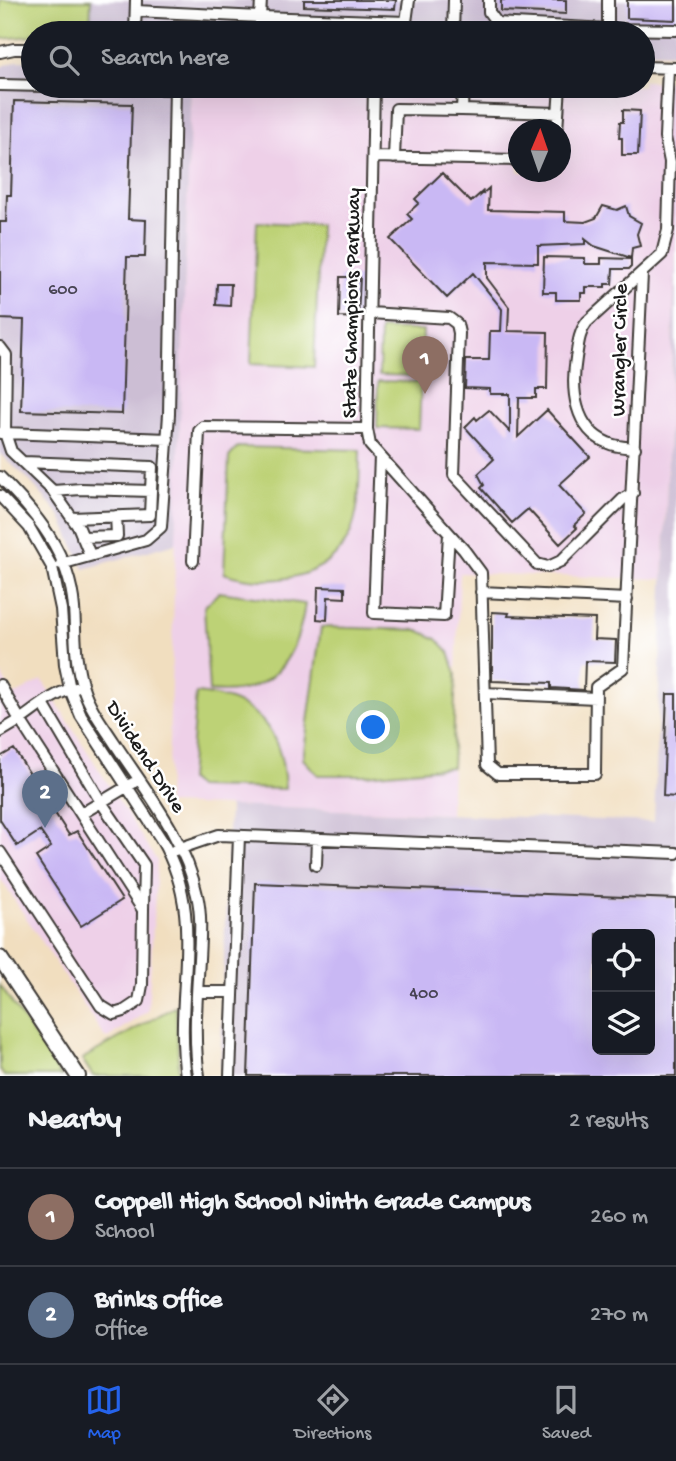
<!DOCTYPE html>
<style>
:root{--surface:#171b24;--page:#242831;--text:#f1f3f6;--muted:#9ea1a6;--line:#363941;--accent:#2563eb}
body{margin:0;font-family:"Gochi Hand",sans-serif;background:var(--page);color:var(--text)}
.controls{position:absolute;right:21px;bottom:21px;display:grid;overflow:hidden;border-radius:10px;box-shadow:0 7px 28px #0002}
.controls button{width:63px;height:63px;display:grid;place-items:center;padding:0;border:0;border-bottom:2px solid var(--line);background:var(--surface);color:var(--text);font:35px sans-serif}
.compass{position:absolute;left:508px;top:119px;width:63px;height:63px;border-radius:50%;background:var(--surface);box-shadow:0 7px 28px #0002;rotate:2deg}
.you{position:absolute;left:374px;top:728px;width:24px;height:24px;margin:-18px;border:5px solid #fff;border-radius:50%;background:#1a73e8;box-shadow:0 0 0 10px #1a73e833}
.badge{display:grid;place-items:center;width:46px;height:46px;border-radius:50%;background:var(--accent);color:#fff;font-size:23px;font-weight:700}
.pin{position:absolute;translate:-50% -58px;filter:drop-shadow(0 2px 4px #0008)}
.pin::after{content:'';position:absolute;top:37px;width:24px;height:21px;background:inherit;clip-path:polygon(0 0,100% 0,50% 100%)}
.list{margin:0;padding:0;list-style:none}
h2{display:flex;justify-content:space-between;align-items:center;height:91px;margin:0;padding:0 28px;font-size:30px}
h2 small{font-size:23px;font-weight:400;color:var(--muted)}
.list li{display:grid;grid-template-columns:46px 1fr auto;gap:21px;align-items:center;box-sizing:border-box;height:98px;padding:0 28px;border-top:2px solid var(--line)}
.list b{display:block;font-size:26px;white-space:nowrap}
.list p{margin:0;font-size:23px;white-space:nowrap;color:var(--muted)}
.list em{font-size:23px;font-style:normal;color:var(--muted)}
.icon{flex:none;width:38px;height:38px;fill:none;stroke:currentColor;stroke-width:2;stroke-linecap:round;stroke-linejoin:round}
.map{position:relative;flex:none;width:676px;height:1076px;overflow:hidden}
.search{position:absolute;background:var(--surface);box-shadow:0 7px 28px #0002;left:21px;right:21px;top:21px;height:77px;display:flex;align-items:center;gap:18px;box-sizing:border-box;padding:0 24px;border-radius:38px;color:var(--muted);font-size:26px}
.sheet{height:287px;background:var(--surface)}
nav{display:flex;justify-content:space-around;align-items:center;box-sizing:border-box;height:98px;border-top:2px solid var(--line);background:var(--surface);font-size:19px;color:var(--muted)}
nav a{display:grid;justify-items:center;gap:4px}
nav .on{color:var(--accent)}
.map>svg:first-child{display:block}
.built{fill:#eed0e8;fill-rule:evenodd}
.industrial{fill:#ccbed4;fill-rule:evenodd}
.green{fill:#bdd276;stroke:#6c7749;stroke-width:2}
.building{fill:#c9b8f4;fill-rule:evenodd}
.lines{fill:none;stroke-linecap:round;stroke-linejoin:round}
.minor-casing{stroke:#3c3934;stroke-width:14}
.highway-casing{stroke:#3c3934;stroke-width:18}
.minor{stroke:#fff;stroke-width:10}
.highway{stroke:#fff;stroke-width:14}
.labels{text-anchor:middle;stroke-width:5;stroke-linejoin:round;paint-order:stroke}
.number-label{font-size:18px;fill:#474352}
.street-label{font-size:21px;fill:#1c1c1c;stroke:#fff}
</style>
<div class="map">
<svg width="676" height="1076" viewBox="0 0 676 1076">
<rect width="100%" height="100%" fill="#fff"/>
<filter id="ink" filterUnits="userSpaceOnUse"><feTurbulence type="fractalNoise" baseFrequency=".0143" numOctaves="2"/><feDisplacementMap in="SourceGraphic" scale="14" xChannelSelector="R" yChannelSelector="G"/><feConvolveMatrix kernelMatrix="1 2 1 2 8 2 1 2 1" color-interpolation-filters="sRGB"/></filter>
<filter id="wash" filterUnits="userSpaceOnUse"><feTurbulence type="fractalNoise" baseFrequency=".00686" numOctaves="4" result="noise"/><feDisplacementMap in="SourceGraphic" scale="28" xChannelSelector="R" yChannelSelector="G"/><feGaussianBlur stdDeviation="1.57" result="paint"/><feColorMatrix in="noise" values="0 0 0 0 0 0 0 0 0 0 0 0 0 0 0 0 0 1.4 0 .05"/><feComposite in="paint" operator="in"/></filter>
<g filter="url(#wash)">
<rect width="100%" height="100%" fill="#f1debf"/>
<path class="built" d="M643,81l33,1v163l-13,334 -203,-6 -10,241 -283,-10 24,-718h452zM518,130h42v42h-42z
M0,672l13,24 29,-16 115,181 -9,150 -42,28 -106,-161z"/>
<path class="industrial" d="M91,0h585v53l-33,-1v-19h-553z
M17,61h16v25h158l-15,457 -92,26 -24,-54 -33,-37 -27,-24v-387z
M676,245v831h-456l9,-270 425,16zM597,934h53v116h-53z"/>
<path class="green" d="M0,0h91l-1,33h-57v3l-33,3z
M257,222l63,3 -6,142 -63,-3z
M380,329l43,1 -2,46 -42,-1z
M378,381l43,1 -2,47 -42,-1z
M238,447l122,3c-1,28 1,60 -11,86 -21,44 -84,52 -125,37l5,-116z
M219,592l86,12c-8,56 -35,94 -96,87l-5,-84z
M321,627l97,3 19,9 12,13 7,22 -4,93 -87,8h-47l-15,-16z
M196,693c60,5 87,37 89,96l-88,-2 -8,-7z
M0,985l61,91h-57l-4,-6z
M176,1006l3,70h-86l-11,-17z"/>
<g id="blocks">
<path class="building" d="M304,0h92l-1,9 -91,-3z
M501,0h65v14l-65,-3z
M627,0h49v20l-49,-2z
M14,101l118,3 -4,115 18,1 -1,37h-18l-5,157 -101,-3 3,-91 -24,-1v-97h6l1,-27h4z
M623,110l17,1 -2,44h-16v-17h-3l1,-16h3z
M442,173l29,29 11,-10 -1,3 8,-7 -1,22 77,2v9l20,1 11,-4 7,-12 14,4 9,-4 3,10 12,7 -4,11 3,12 -8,2 -1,10 -37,-12 -9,-7v5l-47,2v17l-51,-1v16l22,29 -1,24 40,1 -1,57h-11v9h-17l-1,39 29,-27 43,47 -31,28 27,29 -12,11 3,3 -17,16 -32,-35 -16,14 -31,-35 3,-3 -6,-11 16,-15 -29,-32 10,-10 2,3 12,-10 21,22v-38h-20v-5l-25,-1 1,-28h23l1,-29h11l1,-22 -29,-36 -26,25 -57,-59 22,-20 -5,-5 12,-11 -4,-4z
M544,257l41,1v6h16v-6l30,1v8l-2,2h-16l-1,15h-7v3h-19v6h-5v7h-25v-8h-13z
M340,277h20l-2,41 -19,-1z
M217,284h14l-1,22 -14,-1z
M318,587l27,1v10l-17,-1 -1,23 -10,-1z
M492,612l17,1 -1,3 87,3 -1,20 22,1 -1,22 -30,-1 -1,29 -33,-2v-5l-59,-2z
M667,694h9v103l-13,-1z
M14,749l55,86 8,-4 45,69 -41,26 -45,-69 15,-10 -11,-16 -23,15 -17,-26v-63z
M255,883l421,16v177h-428zM597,934h53v116h-53z"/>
</g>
</g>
<g filter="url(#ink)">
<use href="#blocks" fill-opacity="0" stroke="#3c3934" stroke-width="2"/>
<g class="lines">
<defs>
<path id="minor" d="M489,0v12l8,11 111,6 68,1
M136,11l124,6 1,-17
M135,33l1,-33
M260,33v-16l146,5 3,-22
M453,33l1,-33
M608,33v-33
M0,52l14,-3h19
M643,67l33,1
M0,85l175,4
M374,86l-7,343 3,16 94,105 17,23 6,192 11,9h97l1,-87 27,-19 19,-394
M462,110l96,3
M557,130l3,-44
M373,157l145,3
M394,158l2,-49 66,1 1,-24
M370,313l79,5 8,6 2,9 -5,142 83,89 11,3 13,-6 62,-62 10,-6
M0,347l6,8 -1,78 163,6
M0,433h5l6,18 42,40 26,37 11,27
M635,448c-9,-1 -19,-1 -27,-5 -34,-14 -37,-54 -32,-85 2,-13 3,-26 11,-36l75,-68 6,-24 2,-68 -5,-25 3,-69
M380,456l-6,157 70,3 5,-82
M24,462l128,5 -2,48 -78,3
M0,477c37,37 70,77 74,131 2,26 0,53 9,79 6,20 20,38 31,55 32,49 71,96 83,153 5,21 3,43 2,64 -2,39 -6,78 0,117
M53,491l28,-2 70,2
M0,496l29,31 23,40 9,42 4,56 5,24 11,27 80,123c47,81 12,151 25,237
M82,537l35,-1 -1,-20
M193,561l6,-130 4,-4 164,2
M61,564l85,-24 15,-13 8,-113 6,-328
M481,592l146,7
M0,685l20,35c16,-11 36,-29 56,-32
M485,693l111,5
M43,704l58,98 43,63 -1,45
M0,732l20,-12 123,190 -1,75 -3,16 -15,10 -10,3 -13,-8 -101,-154
M81,814l52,-31
M175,850l44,-15 457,18
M316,865l1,-26
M198,992h34
M230,1076l9,-240"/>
<path id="highway" d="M0,958l78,118"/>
</defs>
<use href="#minor" class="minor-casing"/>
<use href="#highway" class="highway-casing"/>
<use href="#minor" class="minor"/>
<use href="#highway" class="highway"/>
</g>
</g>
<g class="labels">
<g class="number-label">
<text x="63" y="294">600</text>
<text x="424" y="998">400</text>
</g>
<g class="street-label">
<text transform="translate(350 303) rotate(-89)" y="7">State Champions Parkway</text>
<text transform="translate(618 350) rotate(-89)" y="7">Wrangler Circle</text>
<text transform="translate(147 756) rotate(57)" y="7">Dividend Drive</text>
</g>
</g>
</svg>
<div class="controls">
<button><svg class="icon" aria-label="locate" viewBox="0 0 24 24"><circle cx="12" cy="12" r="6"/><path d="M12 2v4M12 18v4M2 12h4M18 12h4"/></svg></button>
<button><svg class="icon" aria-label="layers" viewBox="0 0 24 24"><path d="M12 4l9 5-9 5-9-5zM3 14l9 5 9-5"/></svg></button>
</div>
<svg class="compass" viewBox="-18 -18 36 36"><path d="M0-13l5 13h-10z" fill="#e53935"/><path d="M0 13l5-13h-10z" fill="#9ea1a6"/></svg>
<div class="you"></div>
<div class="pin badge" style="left:425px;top:394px;background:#8d6e63">1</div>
<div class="pin badge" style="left:45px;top:828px;background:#5c6f8a">2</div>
<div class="search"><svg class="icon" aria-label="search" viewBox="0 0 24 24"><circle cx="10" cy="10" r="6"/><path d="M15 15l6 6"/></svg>Search here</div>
</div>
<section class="sheet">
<h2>Nearby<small>2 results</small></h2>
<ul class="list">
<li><span class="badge" style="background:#8d6e63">1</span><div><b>Coppell High School Ninth Grade Campus</b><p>School</p></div><em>260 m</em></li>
<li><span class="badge" style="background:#5c6f8a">2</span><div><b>Brinks Office</b><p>Office</p></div><em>270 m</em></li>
</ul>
</section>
<nav>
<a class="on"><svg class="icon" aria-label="map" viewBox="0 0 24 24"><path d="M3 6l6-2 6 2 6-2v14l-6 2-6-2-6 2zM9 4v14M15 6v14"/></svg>Map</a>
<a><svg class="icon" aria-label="directions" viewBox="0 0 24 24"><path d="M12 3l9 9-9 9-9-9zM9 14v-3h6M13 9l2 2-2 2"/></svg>Directions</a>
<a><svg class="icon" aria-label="saved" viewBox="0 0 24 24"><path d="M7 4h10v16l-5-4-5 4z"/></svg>Saved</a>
</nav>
